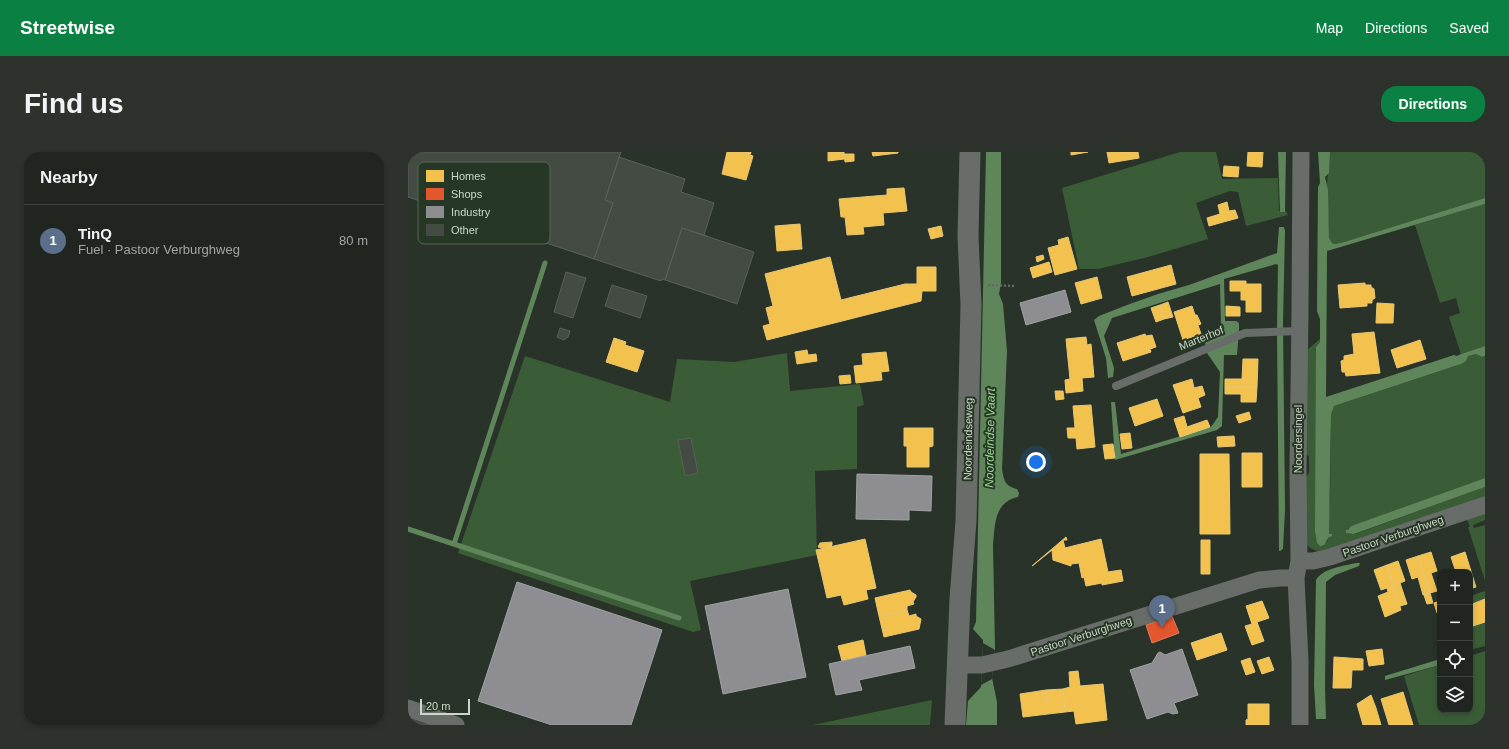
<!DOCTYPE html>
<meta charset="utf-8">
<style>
:root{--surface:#20261f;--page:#2d322c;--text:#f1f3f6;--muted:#a2a5a4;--line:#3d433d;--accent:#0b8043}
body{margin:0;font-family:Arial,sans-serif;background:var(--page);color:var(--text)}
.controls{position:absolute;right:12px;bottom:12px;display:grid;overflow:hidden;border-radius:8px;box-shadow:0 2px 6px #0003}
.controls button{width:36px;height:36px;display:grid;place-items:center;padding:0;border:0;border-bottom:1px solid var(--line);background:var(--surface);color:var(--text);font:20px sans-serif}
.scale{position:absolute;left:12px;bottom:10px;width:50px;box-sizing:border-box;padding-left:4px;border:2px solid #ccd6ca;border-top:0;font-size:11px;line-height:14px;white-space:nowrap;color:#ccd6ca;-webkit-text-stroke:3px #273725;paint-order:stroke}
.you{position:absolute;left:628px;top:310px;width:14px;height:14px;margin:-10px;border:3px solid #fff;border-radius:50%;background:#1a73e8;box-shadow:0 0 0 6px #1a73e833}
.badge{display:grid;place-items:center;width:26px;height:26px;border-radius:50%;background:var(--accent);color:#fff;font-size:13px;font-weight:700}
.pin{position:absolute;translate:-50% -33px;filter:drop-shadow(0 1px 2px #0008)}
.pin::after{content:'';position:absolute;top:21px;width:14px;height:12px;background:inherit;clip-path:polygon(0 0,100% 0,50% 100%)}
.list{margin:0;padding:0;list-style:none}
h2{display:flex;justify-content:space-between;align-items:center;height:52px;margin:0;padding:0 16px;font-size:17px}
h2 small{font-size:13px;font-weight:400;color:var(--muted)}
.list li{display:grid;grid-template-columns:26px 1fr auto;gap:12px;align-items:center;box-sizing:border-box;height:72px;padding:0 16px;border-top:1px solid var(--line)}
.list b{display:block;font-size:15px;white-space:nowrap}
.list p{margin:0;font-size:13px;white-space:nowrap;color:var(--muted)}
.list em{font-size:13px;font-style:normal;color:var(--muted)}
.icon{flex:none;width:22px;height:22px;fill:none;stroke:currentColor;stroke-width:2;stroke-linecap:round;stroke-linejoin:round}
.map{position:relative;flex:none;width:1077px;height:573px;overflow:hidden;border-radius:16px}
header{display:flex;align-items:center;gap:24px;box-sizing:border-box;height:56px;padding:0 20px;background:var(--accent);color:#fff}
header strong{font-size:19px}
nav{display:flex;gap:22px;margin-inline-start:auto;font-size:14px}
.intro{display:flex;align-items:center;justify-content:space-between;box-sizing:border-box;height:96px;padding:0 24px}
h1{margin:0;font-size:28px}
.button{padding:10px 18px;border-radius:16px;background:var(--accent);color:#fff;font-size:14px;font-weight:700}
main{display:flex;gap:24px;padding:0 24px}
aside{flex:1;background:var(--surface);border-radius:16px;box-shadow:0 2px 6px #0003}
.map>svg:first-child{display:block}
.green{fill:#3a5d37}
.water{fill:#5f865a}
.pier{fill:#2a3329}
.homes{fill:#f2c14e;stroke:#e7c773}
.shops{fill:#e4572e;stroke:#dd7d5d}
.industry{fill:#8d8d92;stroke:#a0a3a3}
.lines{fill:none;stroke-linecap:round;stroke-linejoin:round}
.stream{stroke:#5f865a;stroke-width:5}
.building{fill:#434b42;stroke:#586057}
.path{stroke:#656964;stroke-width:2.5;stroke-dasharray:2 2;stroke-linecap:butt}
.service{stroke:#696d69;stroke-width:8}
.minor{stroke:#696d69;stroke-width:17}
.tertiary{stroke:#696d69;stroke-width:21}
.labels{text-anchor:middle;stroke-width:4;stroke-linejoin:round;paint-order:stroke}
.street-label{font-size:11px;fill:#ccd6ca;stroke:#273725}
.water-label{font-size:12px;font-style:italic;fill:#9cda95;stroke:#273725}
.key{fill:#273725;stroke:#596757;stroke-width:1}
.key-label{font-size:11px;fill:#ccd6ca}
</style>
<header>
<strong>Streetwise</strong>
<nav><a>Map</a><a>Directions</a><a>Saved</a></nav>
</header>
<div class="intro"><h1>Find us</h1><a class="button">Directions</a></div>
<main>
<aside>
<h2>Nearby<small></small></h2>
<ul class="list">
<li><span class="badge" style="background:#5c6f8a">1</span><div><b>TinQ</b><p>Fuel · Pastoor Verburghweg</p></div><em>80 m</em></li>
</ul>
</aside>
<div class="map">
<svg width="1077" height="573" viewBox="0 0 1077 573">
<rect width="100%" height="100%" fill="#2a3329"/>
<path class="green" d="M772,0h36l6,27 56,-1 1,33 5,1 1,-2 3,5 -42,11 -8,-34 -8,-1 -34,12 12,36 -60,18 -50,12h-19l-17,-81z
M922,0h155v46l-141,44 -9,2 -3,-1 -3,-4 -2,-55z
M1077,52v142l-24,8 -12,-37 11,-4 -4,-15 -16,5 -25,-78z
M912,187v3l-4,5v192l11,3 2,-5 -1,-12 2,-26 1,-76v-11l3,-6 127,-42 7,-8 8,-2 6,3 3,-1v122l-134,48 -4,7 8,1 130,-47v10l-142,49 -26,5 -7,-3 -4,-5 -2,-64 5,-6v-17l-5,-3 2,-102z
M379,201l3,38 70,-7 4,21 -7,2v62l-42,2 2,84 -127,26 11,49 -8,2 -235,-79 67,-197 145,46 7,-43 57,3z
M1077,360v8l-12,5 1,3 11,-3v56l-17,-54h2l-3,-8z
M1077,439v55l-15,4v-54z
M1077,499v74h-66l-15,-49 36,-11v45h30v-54z
M524,548l-2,25h-117z"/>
<path class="water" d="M578,0h15v131l-2,11 4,10 4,47 -5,118c2,12 3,17 15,20l2,4 -1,4c-24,5 -23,28 -25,48l2,104 -3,29 5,24v23h-31l2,-24 13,-14 2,-43v-4l-10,-11 3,-7z
M870,0h8l-1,58v2h-5z
M910,0h12l-1,21 -4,4 3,13 1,48 3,5 3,1 9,-2 141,-44v6l-158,47 -1,146 128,-42 3,1 4,-2 24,-8v10l-3,1 -6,-3 -8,2 -2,5 -5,3 -127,42 -3,8 -2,120h3v2l-3,1 -5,8 -4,1 -3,-3 -2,-12 1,-184 4,-5v-23l-3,-8 1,-124 2,-4z
M871,75h5l1,4 -2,92 2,187 -2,39 -3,2h-1l-2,-221 1,-65 -2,-1 -52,15 1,40v2h11l3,2v6l-2,26h-13l-2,71 -5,4 -102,30 -4,-58h4l6,52 90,-27 7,-10 2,-45 -13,-19 -2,-10 16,-18 -1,-41 -108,34 -8,18 10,32 -1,9 -5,1 -2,-20 -12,-38 5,-4 28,-11 31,-11 31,-9 88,-32z
M1077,326v9l-131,47 -8,-1v-3h2l3,-4z
M948,411h4l-1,3 -24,9 -9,7 -1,107 1,30h-10l-2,-34 2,-105c7,-12 28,-14 40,-17z
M1032,507v6l-55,15v-4z"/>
<path class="pier" d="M575,491l12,7 -3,29 -11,6z"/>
<path class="homes" d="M319,0h24l-1,3 3,1 -7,24 -24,-6z
M420,0h16v7l-16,2z
M464,0h26v1l-25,3z
M663,0h17l-17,3z
M699,0h31l1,6 -30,5z
M840,0h15l-1,15 -15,-1z
M436,2h10v7l-9,1z
M816,14l15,1 -1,10 -15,-1z
M496,36l3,23 -24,2 1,12 -21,2 1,7 -17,1 -2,-18h-4l-2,-18 48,-4v-6z
M819,50l2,9 6,-1 3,8 -29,8 -2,-8 13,-4 -2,-9z
M392,72l2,25 -25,2 -2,-25z
M533,74l2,10 -12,3 -3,-10z
M660,85l9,32 -22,6 -7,-27 11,-3 -1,-5z
M635,103l1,4 -7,3 -1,-5z
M422,105l11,43 64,-16h12v-17h19v24h-14l-1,10 -154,39 -4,-14 7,-2 -4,-16 7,-2 -8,-32z
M641,110l3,10 -19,6 -3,-10z
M763,113l5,19 -44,12 -5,-19z
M689,125l5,21 -21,6 -6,-21z
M822,129h16v3h15v28h-15v-12h-5v-9h-11z
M957,131v2h6v2l3,2 1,9 -3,2v3h-5v3l-27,2 -2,-23z
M760,150l5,15 -9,2 -4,-14z
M969,151l17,1 -1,19h-17z
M752,153l4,14 -8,3 -5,-14z
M784,154l3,9h2l4,9 -3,1 3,9 -18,6 -9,-28z
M818,154l14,1v9h-14z
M966,180l6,41 -34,3 -1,-4h-3l-1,-11 3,-1v-4l10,-2 -2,-20z
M737,182l1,2 6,-1 4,12 -6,2 1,3 -28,9 -6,-18z
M678,185l1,8 4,-1 3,33 -12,1 1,13 -17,2 -1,-13 5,-1 -4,-40z
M206,186l12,4 -1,3 19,6 -7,21 -31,-10z
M1012,188l6,19 -29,9 -6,-18z
M399,198l1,5 8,-1 1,7 -20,3 -2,-12z
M478,200l3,19 -8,1 1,8 -26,3 -2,-17 9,-1 -1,-11z
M835,207h15l-1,28h-32v-8h17z
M442,223l1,8 -11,1 -1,-8z
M784,227l2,9 8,-2 3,9 -7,3 3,9 -18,6 -10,-28z
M817,235h32l-1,15h-15v-8h-16z
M647,239h8l1,8 -8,1z
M749,247l6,17 -28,10 -6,-18z
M683,253l4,42 -18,2 -1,-11h-8l-1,-10h8l-2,-22z
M841,260l2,7 -12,4 -3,-7z
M776,264l3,11 20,-7 3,7 -30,10 -6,-18z
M496,276h29v18l-4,1v20h-22v-21h-3z
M722,281l2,15 -10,1 -2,-15z
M826,284l1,10 -17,1 -1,-10z
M705,292l2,14 -10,1 -2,-14z
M834,301h20v34h-20z
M792,302h29l1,80h-30z
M658,385l1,3h-4l2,8 36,-9 7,33 13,-2 2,11 -21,4v-2l-16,3 -2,-9 -2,1 -3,-15 -8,1v2l-18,-6 -1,-10 -20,16z
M457,387l11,49 -10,2 2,9 -24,6 -3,-10 -14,3 -11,-48z
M793,388h9v34h-9z
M424,390v3l-2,2 -7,1 -5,-1 2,-4z
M1023,400l6,19 -6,2 6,18 -7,2 -12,-37z
M1057,400l11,35 -6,2v-17h-14l-5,-15z
M1010,404l12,37 -7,2 -5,-18 -6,2 -6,-19z
M990,409l7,20 -5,2 7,21 -7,2 -13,-41z
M979,413l14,45 -16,7 -7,-21 10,-4 -1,-4 -6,2 -7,-20z
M502,438l1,2 5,3v2l-3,5 1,2 -7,2v4l-28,6 -4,-18z
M1022,441l3,10 -6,1 -3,-9z
M1077,447v23l-12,4 -3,-8v-13z
M854,449l7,17 -12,4 7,19 -12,4 -7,-19 7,-2 -6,-18z
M1032,449v10l-3,2 -3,-10z
M499,458l2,6 7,-2v2l5,3 -2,10 -35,8 -5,-21z
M813,481l6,17 -30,10 -6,-17z
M455,488l3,15 -24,6 -4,-15z
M974,497l2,15 -15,2 -3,-15z
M861,505l5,13 -12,4 -5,-13z
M926,505l29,2v11h-11l-1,18h-18z
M842,506l5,14 -9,3 -5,-14z
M670,519l2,15 23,-2 4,36 -31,4 -2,-13 -9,1 -2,-23 7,-2 -1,-15z
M655,537l2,23 -17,2 -2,-24z
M638,538l2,24 -25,3 -3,-23z
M995,540l10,33h-24l-8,-26z
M963,543l5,13 5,17h-18l-6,-21z
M840,552h21v21h-23v-5l2,-1z"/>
<path class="shops" d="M764,464l7,17 -27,10 -6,-18z"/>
<path class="industry" d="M657,138l6,22 -45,13 -6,-22z
M449,322l75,2 -1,35 -22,-1v10l-53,-1z
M109,430l145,48 -31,95h-79l-74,-24z
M380,437l18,88 -83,17 -18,-88z
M502,494l5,22 -56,12 3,10 -26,5 -7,-31z
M774,497l16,46 -24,8 4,10 -5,1 -5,-2 -21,7 -17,-49 22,-7 6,-10 2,-1 5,3z"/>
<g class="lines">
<path class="stream" d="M0,377l271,89
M46,392l91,-281"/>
</g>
<path class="building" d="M0,0h213l-16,48 8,3 -19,56 -186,-62z
M211,5l66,22 -4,13 33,11 -10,32 3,1 -25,-8 -17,52 -3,-1 -1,2 -67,-22 19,-56 -8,-3z
M274,76l72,24 -17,52 -72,-24z
M158,120l20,6 -13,40 -19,-6z
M204,133l35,11 -7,22 -35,-12z
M152,176l10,3 -2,6 -4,3 -7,-3z
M283,286l7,35 -13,3 -7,-36z
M3,566l23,7h-26z"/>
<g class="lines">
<path class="path" d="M580,133l26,1"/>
<path class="service" d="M708,234l129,-53 54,-2"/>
<path class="minor" d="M891,409h14l17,-4 155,-52
M549,513h25l26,-6 251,-79 21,-2h16
M0,556l48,17
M892,573v-64l-4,-83 3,-17 -1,-89 2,-162 1,-158"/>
<path class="tertiary" d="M547,573l5,-126 6,-78 5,-216 -3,-69 2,-84"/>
</g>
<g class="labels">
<g class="street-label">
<text transform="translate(793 186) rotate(-22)" y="4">Marterhof</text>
<text transform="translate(560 287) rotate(-89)" y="4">Noordeindseweg</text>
<text transform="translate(890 287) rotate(-90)" y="4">Noordersingel</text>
<text transform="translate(985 384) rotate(-19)" y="4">Pastoor Verburghweg</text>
<text transform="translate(673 484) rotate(-18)" y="4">Pastoor Verburghweg</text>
</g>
<g class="water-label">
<text transform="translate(582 286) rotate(-89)" y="4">Noordeindse Vaart</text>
</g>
</g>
<rect x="10" y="10" width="132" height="82" rx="6" class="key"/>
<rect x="18" y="18" width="18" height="12" fill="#f2c14e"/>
<rect x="18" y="36" width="18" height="12" fill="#e4572e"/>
<rect x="18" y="54" width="18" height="12" fill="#8d8d92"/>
<rect x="18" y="72" width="18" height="12" fill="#434b42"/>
<g class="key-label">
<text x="43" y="28">Homes</text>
<text x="43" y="46">Shops</text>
<text x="43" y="64">Industry</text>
<text x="43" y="82">Other</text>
</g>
</svg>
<div class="controls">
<button>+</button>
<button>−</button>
<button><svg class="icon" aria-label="locate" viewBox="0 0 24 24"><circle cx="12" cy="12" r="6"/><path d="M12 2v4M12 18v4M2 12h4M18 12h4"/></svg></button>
<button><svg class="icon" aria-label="layers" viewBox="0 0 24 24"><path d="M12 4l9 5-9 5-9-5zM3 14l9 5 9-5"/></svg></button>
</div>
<div class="scale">20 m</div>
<div class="you"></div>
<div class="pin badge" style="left:754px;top:476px;background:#5c6f8a">1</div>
</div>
</main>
